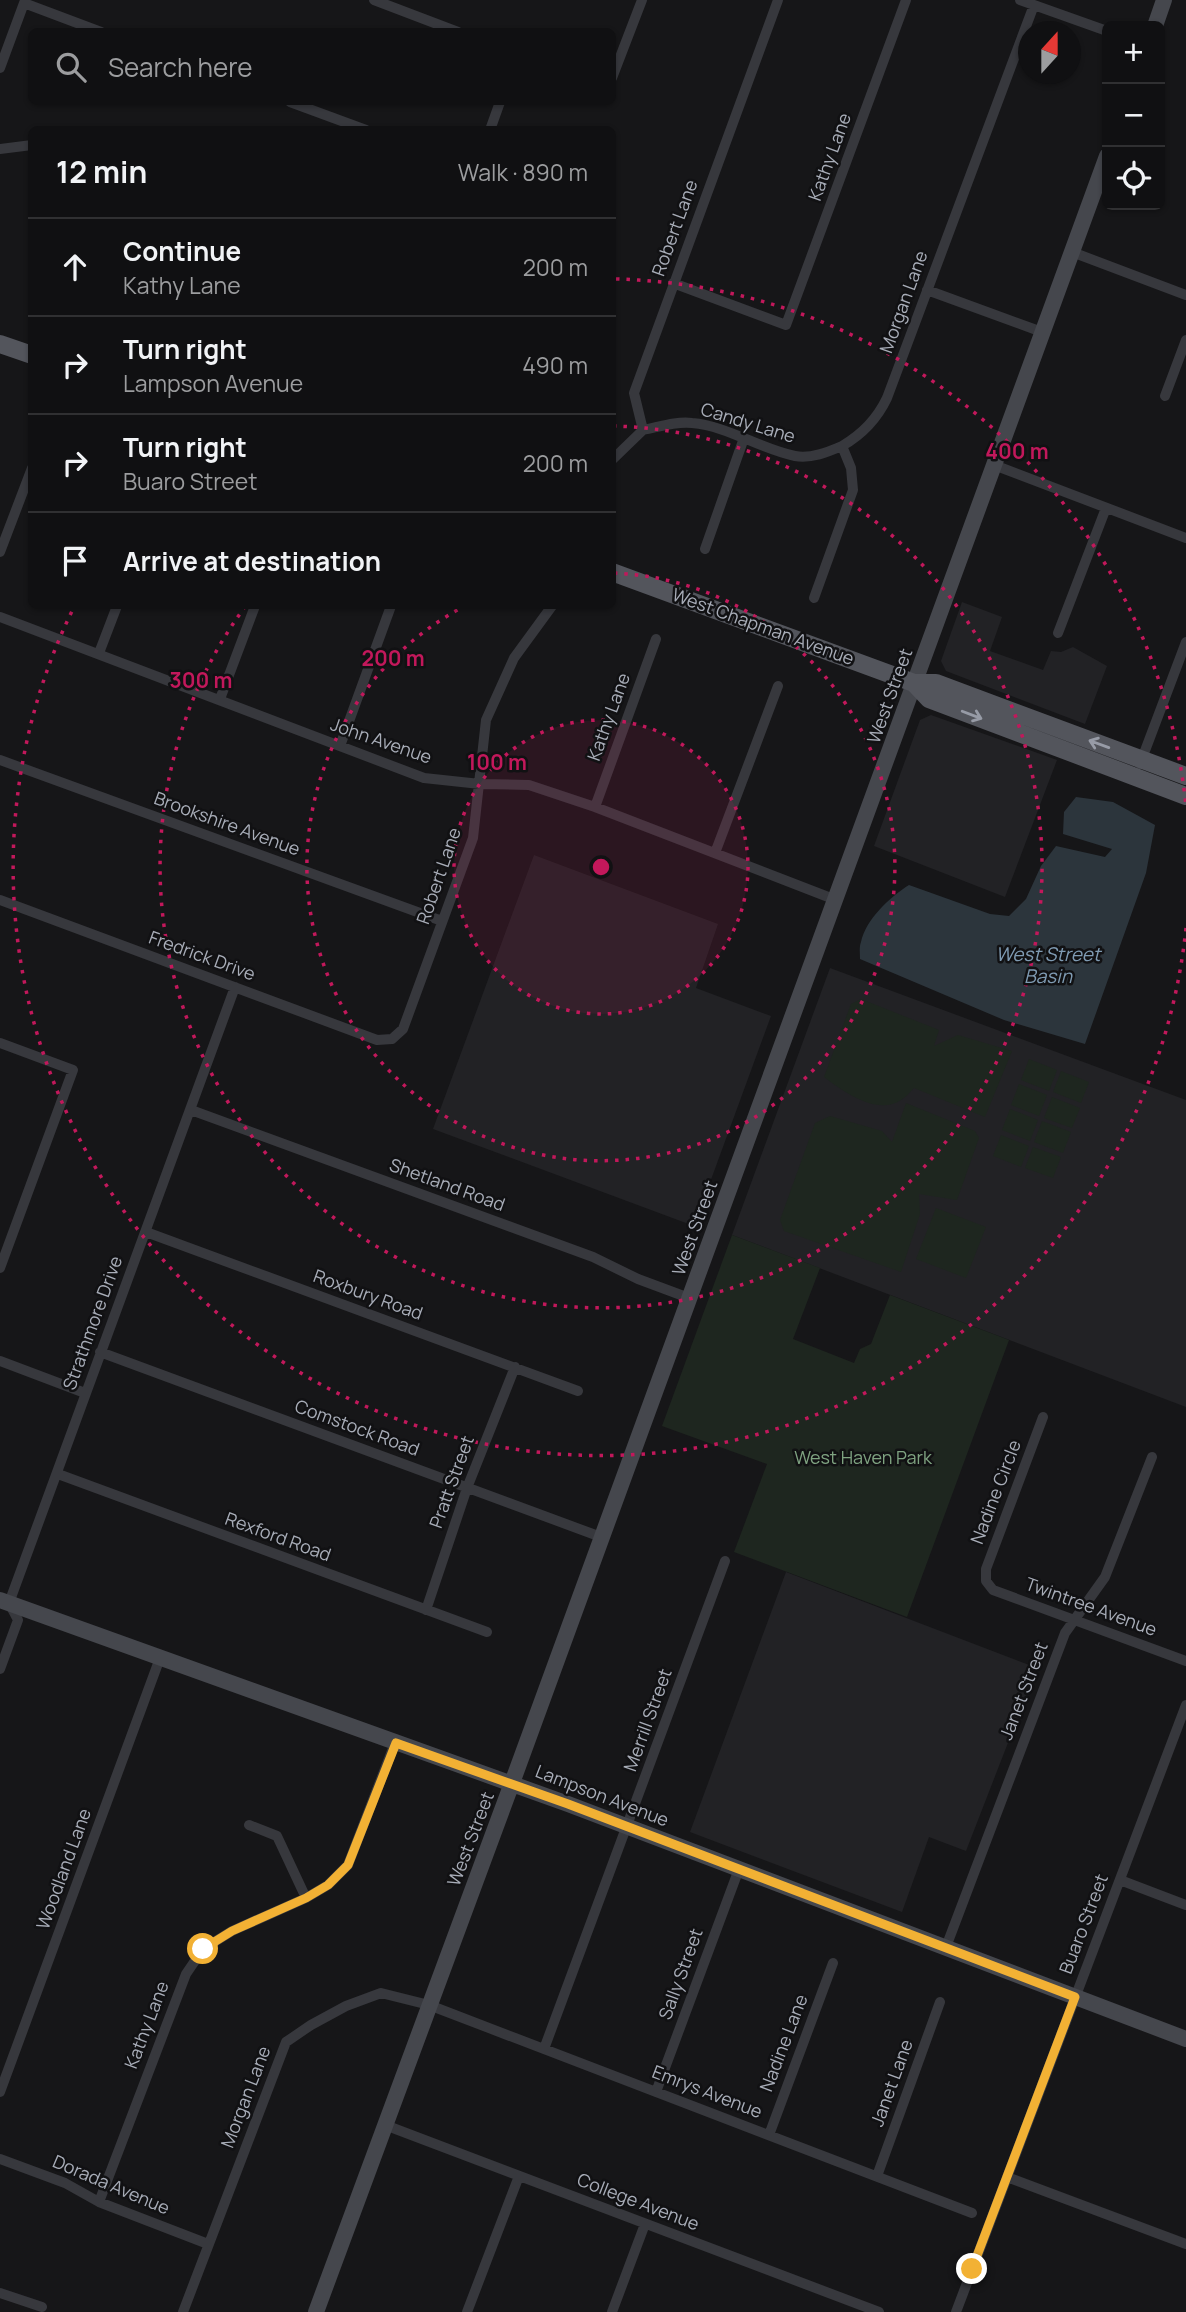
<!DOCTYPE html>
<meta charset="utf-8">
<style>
:root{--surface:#101012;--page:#1e1e20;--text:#f1f3f6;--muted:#9c9d9f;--line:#303032}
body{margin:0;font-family:Manrope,sans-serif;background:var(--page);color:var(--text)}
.controls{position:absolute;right:21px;top:21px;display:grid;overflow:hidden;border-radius:10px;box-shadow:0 2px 5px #0004}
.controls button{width:63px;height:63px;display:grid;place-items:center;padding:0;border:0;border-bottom:2px solid var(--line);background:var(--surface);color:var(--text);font:35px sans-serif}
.compass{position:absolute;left:1018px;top:21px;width:63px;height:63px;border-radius:50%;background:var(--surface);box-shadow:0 2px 5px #0004;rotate:21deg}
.stop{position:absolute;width:21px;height:21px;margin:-16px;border:5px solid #f2b134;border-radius:50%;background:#fff}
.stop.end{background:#f2b134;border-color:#fff;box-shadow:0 2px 7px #0008}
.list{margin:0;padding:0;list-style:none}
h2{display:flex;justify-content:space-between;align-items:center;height:91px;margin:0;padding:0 28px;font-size:30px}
h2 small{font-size:23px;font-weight:400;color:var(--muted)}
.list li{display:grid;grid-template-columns:46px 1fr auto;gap:21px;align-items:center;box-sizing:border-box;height:98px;padding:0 28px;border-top:2px solid var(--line)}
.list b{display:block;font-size:26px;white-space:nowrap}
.list p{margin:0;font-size:23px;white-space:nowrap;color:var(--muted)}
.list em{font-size:23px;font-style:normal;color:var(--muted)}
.icon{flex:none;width:38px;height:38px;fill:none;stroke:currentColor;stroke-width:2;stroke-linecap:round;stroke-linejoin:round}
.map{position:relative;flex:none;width:1186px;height:2312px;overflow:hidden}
.search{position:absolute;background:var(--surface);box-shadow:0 2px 5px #0004;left:28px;top:28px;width:588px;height:77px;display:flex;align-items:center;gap:18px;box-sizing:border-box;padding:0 24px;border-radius:10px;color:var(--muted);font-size:26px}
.panel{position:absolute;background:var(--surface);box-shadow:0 2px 5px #0004;left:28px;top:126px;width:588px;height:483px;border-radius:10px}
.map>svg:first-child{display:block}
.built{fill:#222225}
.green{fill:#1e261f}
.water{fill:#2c353c}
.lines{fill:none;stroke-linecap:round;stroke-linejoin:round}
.street{stroke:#37383d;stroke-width:10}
.secondary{stroke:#45474d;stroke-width:16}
.primary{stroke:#53555c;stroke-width:18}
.oneway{stroke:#979ba6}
.route{stroke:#f2b134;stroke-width:9}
.ring{fill:none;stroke:#c2185b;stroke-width:3.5;stroke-dasharray:3.5 7}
.labels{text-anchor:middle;stroke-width:5;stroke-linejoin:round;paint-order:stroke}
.street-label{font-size:18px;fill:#a8adb8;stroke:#111113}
.park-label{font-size:18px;fill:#7fa381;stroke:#111113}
.water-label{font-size:19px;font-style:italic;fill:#7f9bb3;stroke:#111113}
.centre{fill:#c2185b;stroke:#111113;stroke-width:3.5}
.ring-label{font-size:21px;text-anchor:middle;font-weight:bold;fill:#c2185b;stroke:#111113;stroke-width:5;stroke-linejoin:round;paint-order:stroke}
</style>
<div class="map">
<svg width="1186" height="2312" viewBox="0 0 1186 2312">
<rect width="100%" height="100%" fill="#161618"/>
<path class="built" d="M962,602l40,15 -12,34 53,19 8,-19 10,1 12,-5 34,19 -22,58 -139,-53 -5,-10z
M931,715l126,45 -52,137 -131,-51 46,-126z
M534,855l184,69 -22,64 75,28 -77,210 -261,-97z
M830,968l356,132v307l-454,-172z
M786,1572l251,96 -71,183 -37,-14 -27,75 -212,-80z"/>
<path class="green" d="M861,999l78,31 -5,16 24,-11 54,16 -27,66 -71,-29c-4,4 -8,9 -13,12 -24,16 -57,-8 -77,-23l27,-73z
M1029,1059l28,11 -8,21 -28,-11z
M1061,1071l28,11 -8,21 -28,-11z
M1019,1084l28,11 -8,21 -28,-11z
M1052,1097l28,11 -8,20 -28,-10z
M906,1103l69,28 4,7 -22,62 -38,-6 1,20 -19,58 -117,-41 -4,-11 35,-97 15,-7 52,15 10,11z
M1010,1109l28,11 -8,21 -28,-11z
M1042,1121l29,11 -8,21 -29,-11z
M1001,1135l28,11 -8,21 -28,-11z
M1033,1147l28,10 -8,21 -28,-10z
M936,1208l50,19 -20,51 -50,-19z
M732,1235l88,33 -27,71 61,24 6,-14 11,-5 19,-49 119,45 -102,277 -173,-65 33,-88 -105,-38z"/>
<path class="water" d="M1076,797l37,5 42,23 -9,48 -61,171 -81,-24 -144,-61c0,-5 -1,-12 1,-17 5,-23 29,-45 48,-57l81,29 19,2 17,-17 15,-33 15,-20 49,11 7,-8 -49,-15 1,-22z"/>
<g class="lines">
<path class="street" d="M374,0l84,32
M1020,0l87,31
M0,68l24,-65 77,29
M612,78l30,-78
M290,102l76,28
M490,130l10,-28
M0,149l32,-4
M1072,252l114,43
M673,283l113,42 120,-325
M927,290l115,42
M1165,396l21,-56
M643,430c16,-3 33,-9 49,-7 36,3 68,26 103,33 16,3 33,-4 47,-10
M612,460l31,-30 -9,-37 144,-393
M994,465l192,73
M705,549l39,-111
M0,552l32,-84
M814,598l39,-108 -2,-22 -9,-22c21,-12 35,-27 45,-48l147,-393
M0,617l424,161 56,6 49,1 66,22 241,93
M1058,633l48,-125
M99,653l18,-47
M220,699l35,-93
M340,746l51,-140
M0,760l442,161
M1140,764l46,-122
M595,807l61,-168
M715,853l63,-167
M0,900l377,140 15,-1 11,-10 70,-191 13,-118 28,-62 38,-52
M0,1043l73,27 -73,198
M191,1110l402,147 45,22 51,19
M146,1232l432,159
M100,1352l501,185
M0,1361l85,32
M1043,1417l-57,152v12l7,9 193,71
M58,1474l429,158
M426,1610l41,-122 48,-121
M0,1669l18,-49 -9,-17 226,-616
M249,1825l28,11 29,62
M1120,1880l66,25
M946,1947l119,-314 40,-56 47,-120
M544,2049l181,-488
M0,2092l160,-434
M656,2092l83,-223
M385,2125l494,187
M769,2135l64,-172
M0,2159l65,24 34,19 109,42
M877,2176l63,-174
M1007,2177l179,67
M99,2202l87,-228 17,-25 29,-18 74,-33 22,-13 20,-20 47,-122
M0,2293l42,14
M183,2312l103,-270 25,-17 35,-19 35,-13 48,12 543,208
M467,2312l52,-136
M612,2312l33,-88
M956,2312l230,-607"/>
<path class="secondary" d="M1155,26l9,-26
M0,1600l568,204 618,235
M316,2312l196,-529 595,-1627"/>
<path class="primary" d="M0,344l32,11
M612,572l302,111h22l250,93
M914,683l15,16 257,97"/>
</g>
<defs><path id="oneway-shaft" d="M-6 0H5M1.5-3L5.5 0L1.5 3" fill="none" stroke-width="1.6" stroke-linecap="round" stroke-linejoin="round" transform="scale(1.75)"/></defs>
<g class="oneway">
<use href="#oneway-shaft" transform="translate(972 715) rotate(21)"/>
<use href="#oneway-shaft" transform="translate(1099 744) rotate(-160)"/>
</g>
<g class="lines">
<path class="route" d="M203,1949l29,-18 74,-33 22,-13 20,-20 48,-122 172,61 507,193 -103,272"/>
</g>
<circle cx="601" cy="867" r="147" fill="#c2185b" fill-opacity=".12"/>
<g class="ring">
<circle cx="601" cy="867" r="147"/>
<path d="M614 573A294 294 0 1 1 465 606"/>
<path d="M613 426A441 441 0 1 1 244 608"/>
<path d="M1186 928A588 588 0 1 1 73 609M616 279A588 588 0 0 1 1186 806"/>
</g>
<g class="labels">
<g class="street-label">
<text transform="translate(830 157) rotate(-70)" y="6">Kathy Lane</text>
<text transform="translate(675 228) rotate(-70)" y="6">Robert Lane</text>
<text transform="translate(904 302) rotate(-70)" y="6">Morgan Lane</text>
<text transform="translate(748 423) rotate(17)" y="6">Candy Lane</text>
<text transform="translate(763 627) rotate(20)" y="6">West Chapman Avenue</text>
<text transform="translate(890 696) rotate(-70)" y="6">West Street</text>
<text transform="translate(609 717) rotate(-70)" y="6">Kathy Lane</text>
<text transform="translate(381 741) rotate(19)" y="6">John Avenue</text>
<text transform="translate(227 824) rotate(20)" y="6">Brookshire Avenue</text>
<text transform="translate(439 876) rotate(-71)" y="6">Robert Lane</text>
<text transform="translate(202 956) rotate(20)" y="6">Fredrick Drive</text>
<text transform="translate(447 1185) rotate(20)" y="6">Shetland Road</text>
<text transform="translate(695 1228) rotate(-70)" y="6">West Street</text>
<text transform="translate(368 1295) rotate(20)" y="6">Roxbury Road</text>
<text transform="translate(93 1323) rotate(-70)" y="6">Strathmore Drive</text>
<text transform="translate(357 1428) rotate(20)" y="6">Comstock Road</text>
<text transform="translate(452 1482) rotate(-70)" y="6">Pratt Street</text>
<text transform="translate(996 1492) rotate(-69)" y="6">Nadine Circle</text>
<text transform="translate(278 1537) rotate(20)" y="6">Rexford Road</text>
<text transform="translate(1091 1607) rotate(20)" y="6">Twintree Avenue</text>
<text transform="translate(1024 1691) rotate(-69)" y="6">Janet Street</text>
<text transform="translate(648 1720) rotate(-70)" y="6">Merrill Street</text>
<text transform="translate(602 1796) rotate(21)" y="6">Lampson Avenue</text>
<text transform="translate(471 1839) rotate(-69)" y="6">West Street</text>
<text transform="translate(64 1869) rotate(-70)" y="6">Woodland Lane</text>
<text transform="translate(1084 1924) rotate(-69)" y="6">Buaro Street</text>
<text transform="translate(681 1974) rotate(-70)" y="6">Sally Street</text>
<text transform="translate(147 2025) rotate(-69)" y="6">Kathy Lane</text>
<text transform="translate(784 2043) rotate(-69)" y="6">Nadine Lane</text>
<text transform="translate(892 2083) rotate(-70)" y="6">Janet Lane</text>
<text transform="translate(707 2092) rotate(21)" y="6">Emrys Avenue</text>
<text transform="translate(246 2097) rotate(-69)" y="6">Morgan Lane</text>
<text transform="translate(111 2185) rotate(23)" y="6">Dorada Avenue</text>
<text transform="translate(638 2202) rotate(21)" y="6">College Avenue</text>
</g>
<g class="park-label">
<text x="863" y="1464">West Haven Park</text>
</g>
<g class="water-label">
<text x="1048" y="961">West Street<tspan x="1048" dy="22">Basin</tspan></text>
</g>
</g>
<circle cx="601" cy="867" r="10" class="centre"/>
<g class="ring-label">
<text x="1017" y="459">400 m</text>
<text x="393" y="666">200 m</text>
<text x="201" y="688">300 m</text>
<text x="497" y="770">100 m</text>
</g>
</svg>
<div class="controls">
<button>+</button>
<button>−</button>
<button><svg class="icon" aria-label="locate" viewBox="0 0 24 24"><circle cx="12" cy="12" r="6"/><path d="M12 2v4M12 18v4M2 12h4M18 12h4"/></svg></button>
</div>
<svg class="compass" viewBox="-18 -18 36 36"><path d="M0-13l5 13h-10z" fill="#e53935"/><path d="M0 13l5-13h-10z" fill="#9c9d9f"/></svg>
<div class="stop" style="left:203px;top:1949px"></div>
<div class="stop end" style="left:972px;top:2269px"></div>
<div class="search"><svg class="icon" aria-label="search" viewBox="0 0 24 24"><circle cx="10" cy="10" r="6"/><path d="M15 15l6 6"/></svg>Search here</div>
<section class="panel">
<h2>12 min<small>Walk · 890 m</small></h2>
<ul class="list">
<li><svg class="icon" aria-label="ahead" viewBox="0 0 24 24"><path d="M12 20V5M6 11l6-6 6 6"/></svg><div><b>Continue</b><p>Kathy Lane</p></div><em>200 m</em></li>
<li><svg class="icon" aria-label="right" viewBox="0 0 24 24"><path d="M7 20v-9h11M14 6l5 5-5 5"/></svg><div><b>Turn right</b><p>Lampson Avenue</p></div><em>490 m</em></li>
<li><svg class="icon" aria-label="right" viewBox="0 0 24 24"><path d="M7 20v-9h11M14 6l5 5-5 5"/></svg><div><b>Turn right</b><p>Buaro Street</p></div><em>200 m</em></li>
<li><svg class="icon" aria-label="arrive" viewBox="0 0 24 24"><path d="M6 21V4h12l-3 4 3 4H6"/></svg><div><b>Arrive at destination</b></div></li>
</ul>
</section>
</div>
